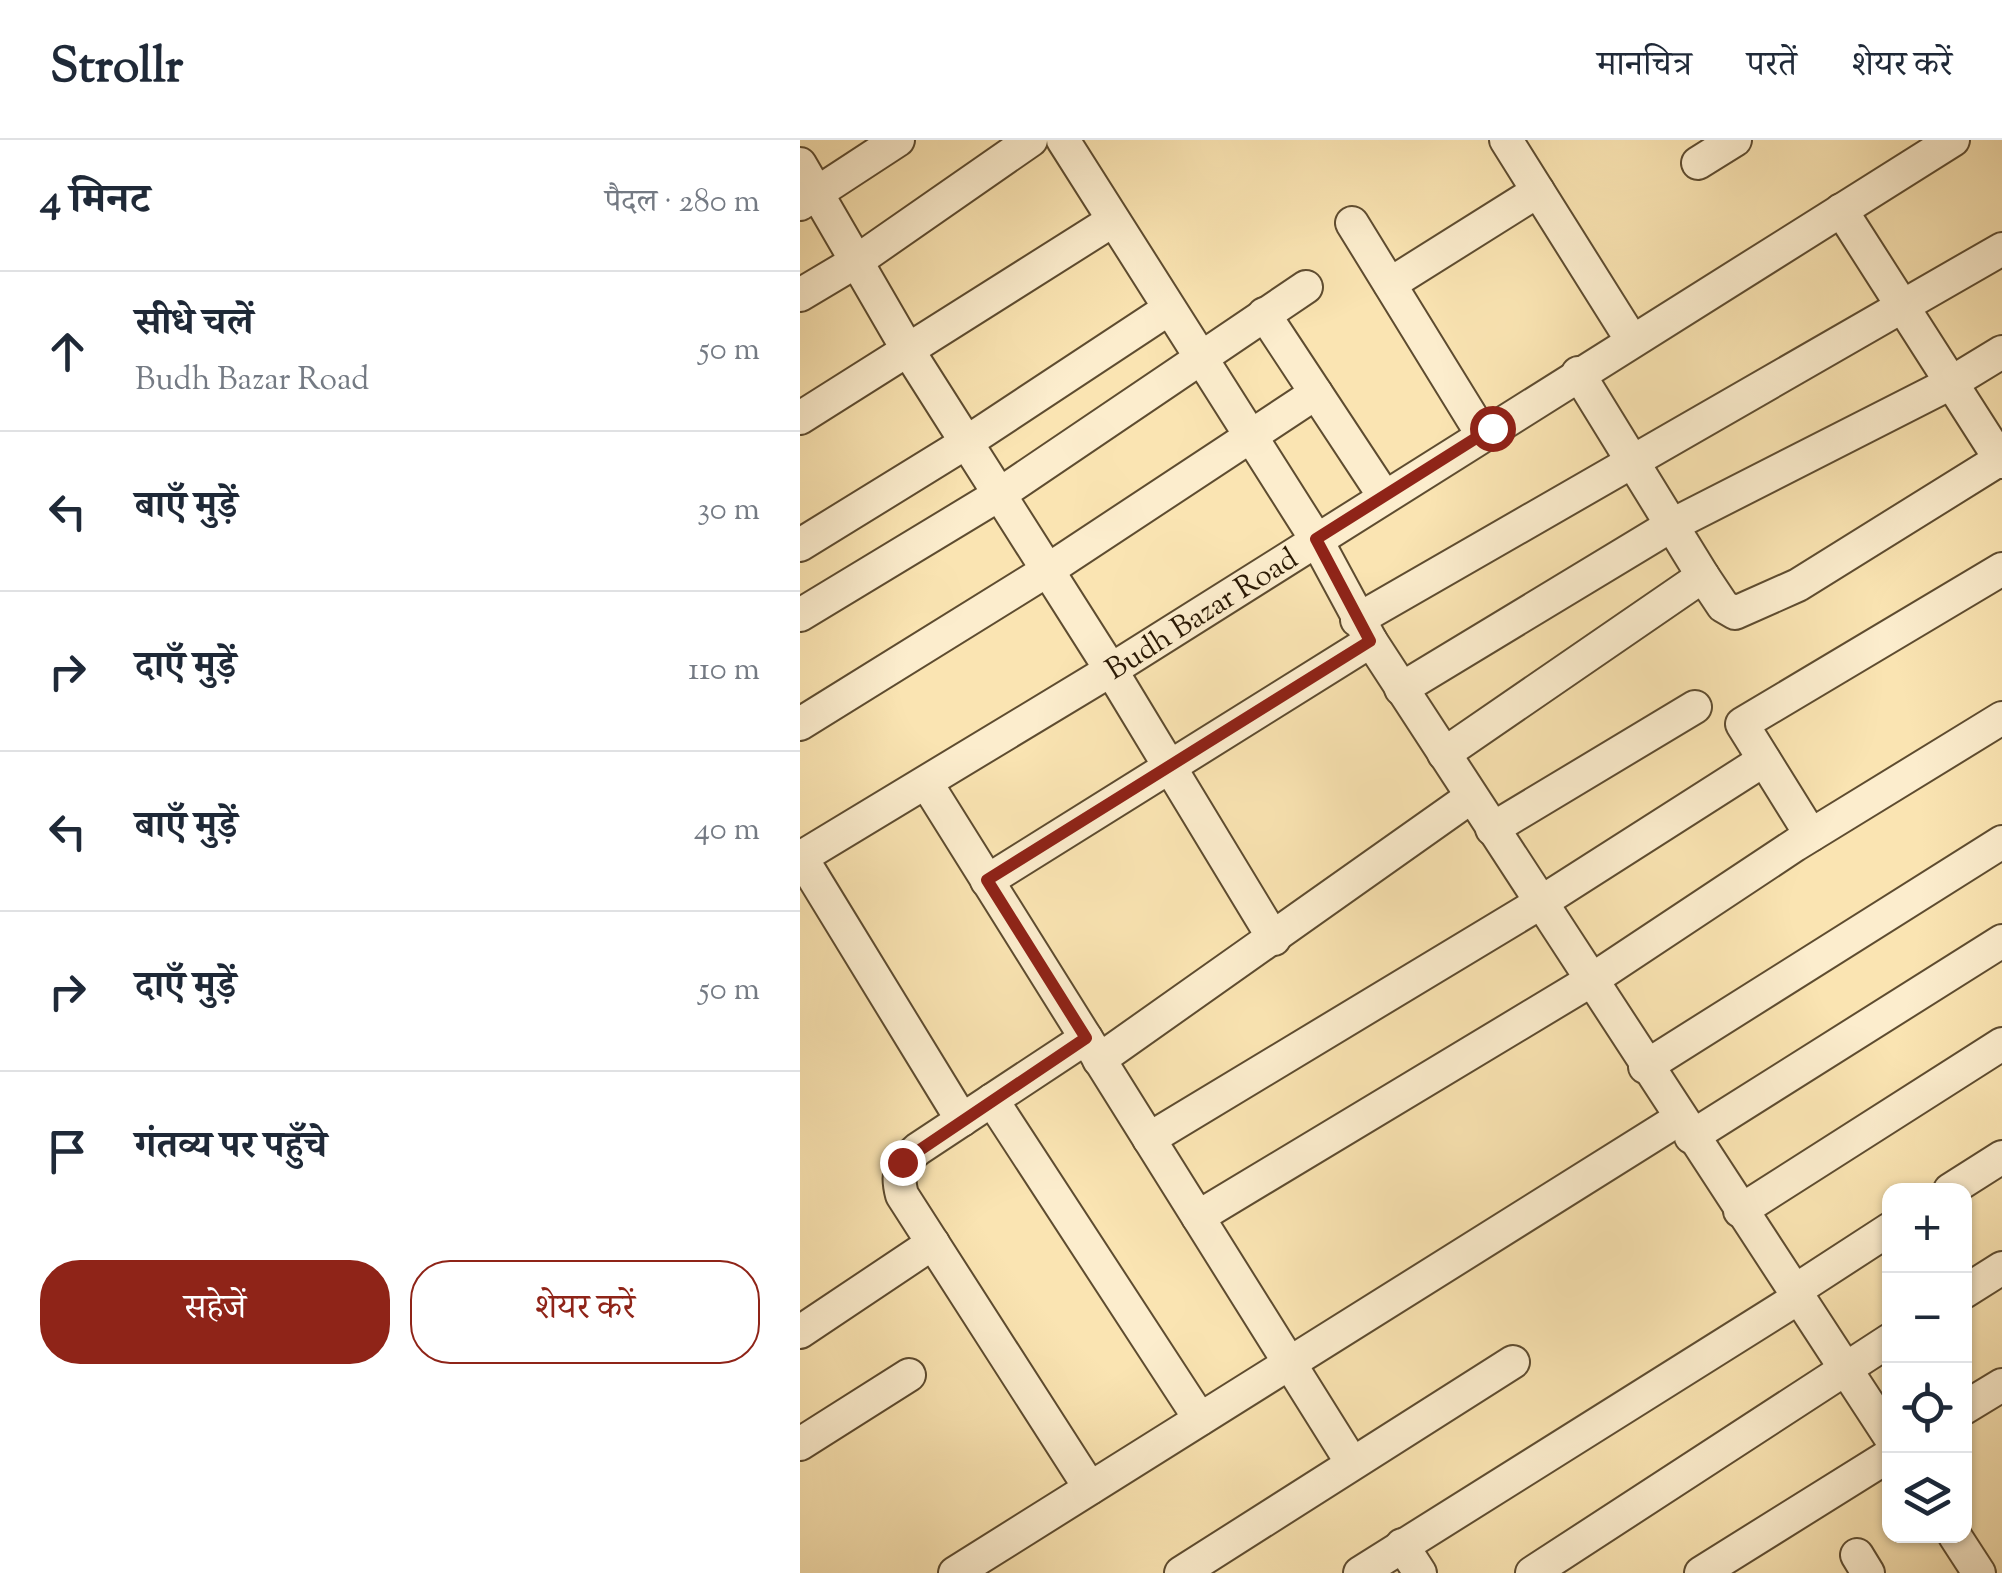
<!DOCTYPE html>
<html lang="hi">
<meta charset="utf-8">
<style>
:root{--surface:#fff;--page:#f6f6f7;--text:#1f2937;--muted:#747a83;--line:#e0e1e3;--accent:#8f2418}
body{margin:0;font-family:"Sorts Mill Goudy","Noto Serif Devanagari",serif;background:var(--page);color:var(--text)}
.controls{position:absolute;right:30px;bottom:30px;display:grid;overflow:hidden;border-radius:20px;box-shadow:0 2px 8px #0004}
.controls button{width:90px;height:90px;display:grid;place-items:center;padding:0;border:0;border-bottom:2px solid var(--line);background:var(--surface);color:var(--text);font:50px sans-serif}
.stop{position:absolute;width:30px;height:30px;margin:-22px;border:8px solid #8f2418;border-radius:50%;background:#fff}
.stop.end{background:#8f2418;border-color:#fff;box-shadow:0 2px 10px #0008}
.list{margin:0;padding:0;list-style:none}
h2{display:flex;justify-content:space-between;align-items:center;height:130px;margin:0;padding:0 40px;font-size:42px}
h2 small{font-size:32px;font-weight:400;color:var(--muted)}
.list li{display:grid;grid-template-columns:65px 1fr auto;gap:30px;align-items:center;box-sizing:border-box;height:160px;padding:0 40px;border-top:2px solid var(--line)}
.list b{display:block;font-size:38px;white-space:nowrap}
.list p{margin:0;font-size:32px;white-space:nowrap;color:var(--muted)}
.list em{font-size:32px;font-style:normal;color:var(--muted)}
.actions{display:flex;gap:20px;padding:30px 40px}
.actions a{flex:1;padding:22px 0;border:2px solid var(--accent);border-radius:40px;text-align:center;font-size:35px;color:var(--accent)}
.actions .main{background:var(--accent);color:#fff}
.icon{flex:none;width:55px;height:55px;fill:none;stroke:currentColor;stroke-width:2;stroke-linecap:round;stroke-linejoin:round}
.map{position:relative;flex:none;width:1202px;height:1433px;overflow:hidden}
header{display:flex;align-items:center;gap:60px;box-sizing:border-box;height:140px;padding:0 50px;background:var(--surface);border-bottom:2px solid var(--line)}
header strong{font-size:48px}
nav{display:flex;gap:55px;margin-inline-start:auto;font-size:35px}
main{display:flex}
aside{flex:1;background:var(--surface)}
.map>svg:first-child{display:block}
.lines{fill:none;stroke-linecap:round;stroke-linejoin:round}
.minor-casing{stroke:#5e4c30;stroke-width:36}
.minor{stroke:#fcedcd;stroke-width:32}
.route{stroke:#8f2418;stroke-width:12}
.labels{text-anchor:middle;stroke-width:8;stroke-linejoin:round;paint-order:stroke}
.street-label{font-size:30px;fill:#2a1904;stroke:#fcedcd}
</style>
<header>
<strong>Strollr</strong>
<nav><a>मानचित्र</a><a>परतें</a><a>शेयर करें</a></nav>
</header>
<main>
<aside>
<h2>4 मिनट<small>पैदल · 280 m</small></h2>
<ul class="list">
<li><svg class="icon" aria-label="ahead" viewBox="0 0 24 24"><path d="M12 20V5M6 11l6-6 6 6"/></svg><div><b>सीधे चलें</b><p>Budh Bazar Road</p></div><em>50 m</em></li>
<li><svg class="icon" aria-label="left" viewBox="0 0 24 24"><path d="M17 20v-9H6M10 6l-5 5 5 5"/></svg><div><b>बाएँ मुड़ें</b></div><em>30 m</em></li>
<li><svg class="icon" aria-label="right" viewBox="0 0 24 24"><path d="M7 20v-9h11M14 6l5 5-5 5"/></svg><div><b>दाएँ मुड़ें</b></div><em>110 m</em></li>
<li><svg class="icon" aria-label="left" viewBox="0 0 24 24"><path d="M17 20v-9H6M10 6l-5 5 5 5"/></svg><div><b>बाएँ मुड़ें</b></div><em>40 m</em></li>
<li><svg class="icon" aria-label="right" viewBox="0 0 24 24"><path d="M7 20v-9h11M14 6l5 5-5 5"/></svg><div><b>दाएँ मुड़ें</b></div><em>50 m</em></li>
<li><svg class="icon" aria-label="arrive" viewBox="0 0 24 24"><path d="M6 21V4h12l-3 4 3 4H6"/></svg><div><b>गंतव्य पर पहुँचे</b></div></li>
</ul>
<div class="actions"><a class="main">सहेजें</a><a>शेयर करें</a></div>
</aside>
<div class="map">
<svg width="1202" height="1433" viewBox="0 0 1202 1433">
<rect width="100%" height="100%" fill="#fae4b2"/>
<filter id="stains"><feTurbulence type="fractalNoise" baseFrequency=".002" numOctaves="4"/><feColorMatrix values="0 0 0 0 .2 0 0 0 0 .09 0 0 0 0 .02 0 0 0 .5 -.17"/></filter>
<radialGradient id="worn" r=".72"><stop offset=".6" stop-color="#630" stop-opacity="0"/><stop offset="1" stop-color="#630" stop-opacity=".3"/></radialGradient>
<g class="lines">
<defs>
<g id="minor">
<path d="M263,0l253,399 55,102 519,796"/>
<path d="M706,0l125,199"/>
<path d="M898,23l37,-23"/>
<path d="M0,24l109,188 202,318 163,269"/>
<path d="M0,64l98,-64"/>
<path d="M1041,70l161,252"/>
<path d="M552,83l130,211"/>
<path d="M590,144l148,-93"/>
<path d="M0,155l57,-34 174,-121"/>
<path d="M464,174l120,182"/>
<path d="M778,233l125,203 20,30 12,7 63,-28 204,-127"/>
<path d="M0,278l312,-197"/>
<path d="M0,405l167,-103 200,-132"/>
<path d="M0,475l200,-121 306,-207"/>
<path d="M557,480l645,-371"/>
<path d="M601,549l271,-164 279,-142 51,-31"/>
<path d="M0,584l248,-154 268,-177"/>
<path d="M644,614l259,-178"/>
<path d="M127,644l425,679"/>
<path d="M692,689l203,-122"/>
<path d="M1011,695l-69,-111 260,-155"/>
<path d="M1,717l161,263"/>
<path id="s1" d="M0,718l311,-188 842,-530"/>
<path d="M187,741l384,-240"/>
<path d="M286,898l-168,111c-18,15 -22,23 -16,46l188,293"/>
<path d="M299,920l372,-263"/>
<path d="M845,927l357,-225"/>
<path d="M192,960l208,319"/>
<path d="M891,997l311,-196"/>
<path d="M349,999l391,-236 224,-143"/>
<path d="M1150,1050l52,-33"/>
<path d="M940,1071l262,-167"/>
<path d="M398,1077l392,-236 205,-136 207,-127"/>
<path d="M993,1152l97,-63"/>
<path d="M1164,1152l38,-24"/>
<path d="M0,1192l133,-89"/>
<path d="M1164,1268l38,-23"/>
<path d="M0,1304l109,-69"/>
<path d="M1155,1396l24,37"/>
<path d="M602,1405l18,28"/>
<path d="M1057,1415l11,18"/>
<path d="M155,1433l724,-454"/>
<path d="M381,1433l332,-211"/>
<path d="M560,1433l438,-275"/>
<path d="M732,1433l358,-233"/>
<path d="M901,1433l189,-118"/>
</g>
</defs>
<use href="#minor" class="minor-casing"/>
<use href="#minor" class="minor"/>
</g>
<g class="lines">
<path class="route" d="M102,1022l184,-124 -99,-158 383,-239 -54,-102 176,-111"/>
</g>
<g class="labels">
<g class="street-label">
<text dy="10" stroke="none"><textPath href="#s1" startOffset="470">Budh Bazar Road</textPath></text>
</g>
</g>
<rect width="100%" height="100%" filter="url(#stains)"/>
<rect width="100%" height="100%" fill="url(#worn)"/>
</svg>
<div class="controls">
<button>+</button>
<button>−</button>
<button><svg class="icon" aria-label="locate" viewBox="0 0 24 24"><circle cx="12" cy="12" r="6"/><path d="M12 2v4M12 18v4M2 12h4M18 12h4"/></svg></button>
<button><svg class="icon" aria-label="layers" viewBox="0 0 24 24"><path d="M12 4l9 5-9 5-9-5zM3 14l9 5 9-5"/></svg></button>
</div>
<div class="stop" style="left:692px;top:288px"></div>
<div class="stop end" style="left:102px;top:1022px"></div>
</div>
</main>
